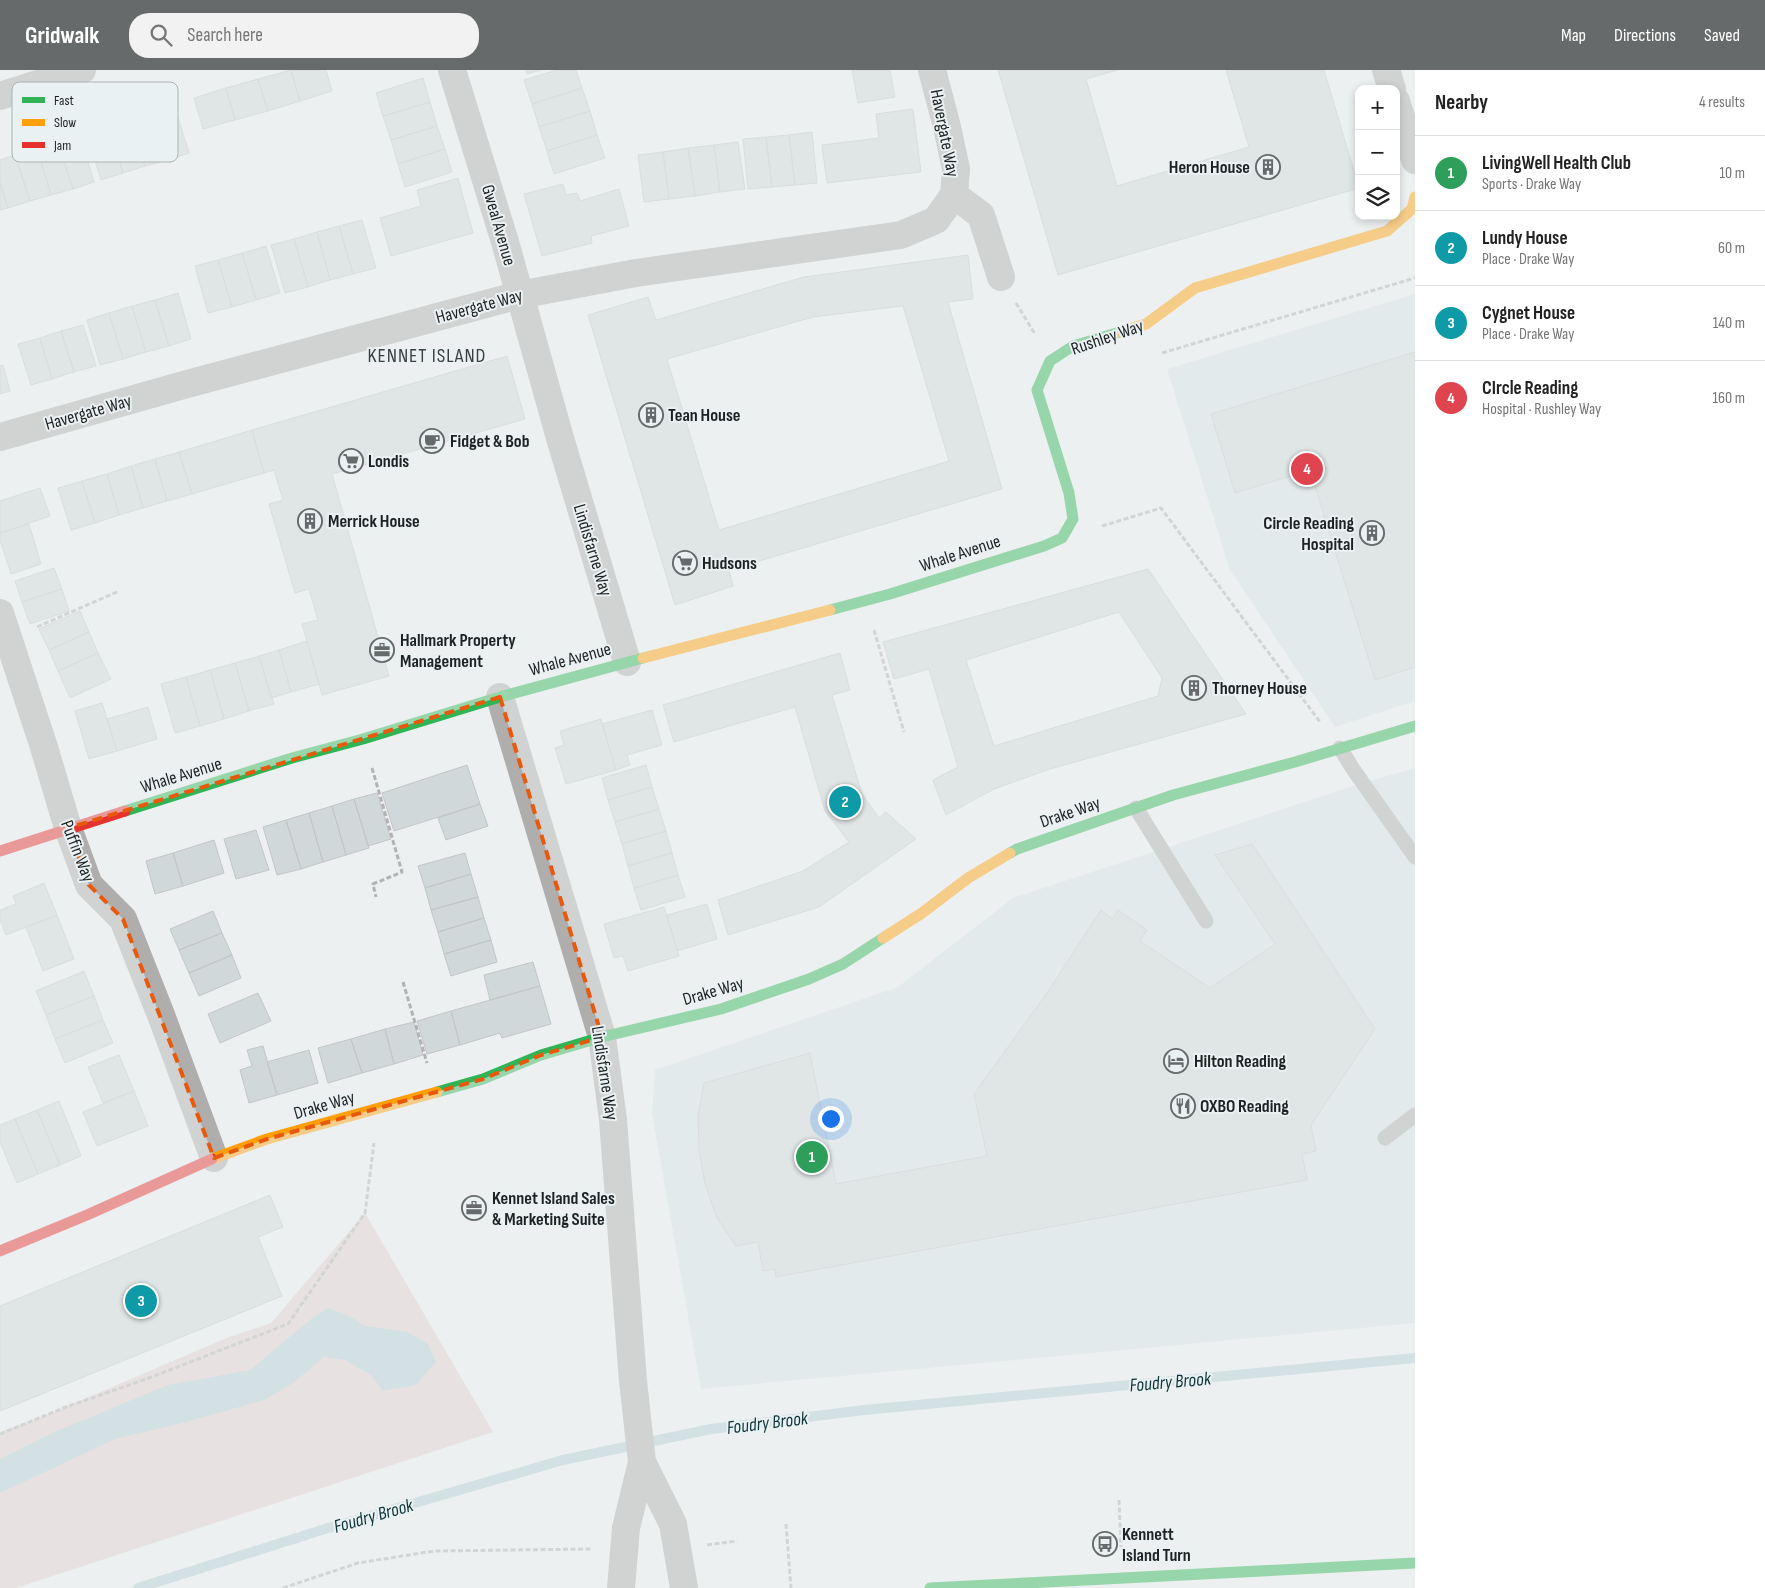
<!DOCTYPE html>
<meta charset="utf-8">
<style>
:root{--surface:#fff;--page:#f2f2f2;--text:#222;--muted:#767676;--line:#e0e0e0;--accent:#676a6a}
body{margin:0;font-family:"Sofia Sans Condensed",sans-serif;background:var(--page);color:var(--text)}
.controls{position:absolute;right:15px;top:15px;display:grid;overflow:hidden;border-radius:10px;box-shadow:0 2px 8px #0003}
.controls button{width:45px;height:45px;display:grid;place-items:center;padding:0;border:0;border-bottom:1px solid var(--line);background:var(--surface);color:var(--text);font:25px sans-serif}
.you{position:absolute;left:830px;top:1048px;width:18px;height:18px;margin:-12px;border:4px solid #fff;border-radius:50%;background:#1a73e8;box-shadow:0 0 0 8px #1a73e833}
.badge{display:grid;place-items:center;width:32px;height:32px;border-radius:50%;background:var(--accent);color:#fff;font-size:16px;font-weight:700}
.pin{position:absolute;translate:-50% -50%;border:2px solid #fff;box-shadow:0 1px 5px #0006}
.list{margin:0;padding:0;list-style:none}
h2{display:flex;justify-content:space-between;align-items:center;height:65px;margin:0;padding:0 20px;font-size:21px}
h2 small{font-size:16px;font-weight:400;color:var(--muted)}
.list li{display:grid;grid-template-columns:32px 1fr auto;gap:15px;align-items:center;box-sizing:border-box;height:75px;padding:0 20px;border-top:1px solid var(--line)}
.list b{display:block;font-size:19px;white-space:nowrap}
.list p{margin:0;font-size:16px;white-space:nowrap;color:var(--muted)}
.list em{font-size:16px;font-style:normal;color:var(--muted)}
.icon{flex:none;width:28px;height:28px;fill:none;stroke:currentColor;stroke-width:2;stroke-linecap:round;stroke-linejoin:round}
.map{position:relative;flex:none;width:1415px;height:1518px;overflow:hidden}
header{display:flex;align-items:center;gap:30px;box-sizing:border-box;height:70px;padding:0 25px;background:var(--accent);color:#fff}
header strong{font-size:24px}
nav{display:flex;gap:28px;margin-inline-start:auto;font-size:18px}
.search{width:350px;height:45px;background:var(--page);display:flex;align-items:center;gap:12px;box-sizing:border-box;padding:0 18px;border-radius:20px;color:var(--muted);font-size:19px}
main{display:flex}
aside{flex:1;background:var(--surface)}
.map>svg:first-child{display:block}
.built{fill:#d8e2e5}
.green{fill:#dfd0ce}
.water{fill:#b3ced4}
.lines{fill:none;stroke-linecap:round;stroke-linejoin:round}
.stream{stroke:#b3ced4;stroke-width:10}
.building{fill:#d0d8d9;stroke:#c3c6c7;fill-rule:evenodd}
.path{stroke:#b4b3b3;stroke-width:3;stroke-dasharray:5 2.5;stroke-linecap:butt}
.lane{stroke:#b0adad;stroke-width:15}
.street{stroke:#b0adad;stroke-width:28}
.fast{stroke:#30b455;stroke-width:11}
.slow{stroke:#ff9f0a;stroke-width:11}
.jam{stroke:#e5322d;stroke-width:11}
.marked{fill:none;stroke:#e8590c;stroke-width:4;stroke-dasharray:10 6;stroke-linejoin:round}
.labels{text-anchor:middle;stroke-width:4;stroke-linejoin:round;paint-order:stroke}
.street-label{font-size:18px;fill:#1f2222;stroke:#eaf1f3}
.poi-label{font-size:18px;font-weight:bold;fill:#1f2222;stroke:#eaf1f3;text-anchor:start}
.water-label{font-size:19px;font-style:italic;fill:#10343b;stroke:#eaf1f3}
.quarter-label{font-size:20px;letter-spacing:1px;fill:#3a3f41;stroke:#eaf1f3}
.key{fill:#eaf1f3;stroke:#adb3b4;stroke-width:1}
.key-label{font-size:14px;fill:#1f2222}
</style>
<header>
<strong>Gridwalk</strong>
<div class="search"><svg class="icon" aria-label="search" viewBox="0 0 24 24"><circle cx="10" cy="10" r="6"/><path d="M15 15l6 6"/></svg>Search here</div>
<nav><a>Map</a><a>Directions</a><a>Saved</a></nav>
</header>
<main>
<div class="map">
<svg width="1415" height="1518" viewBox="0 0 1415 1518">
<rect width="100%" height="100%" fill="#ecf0f1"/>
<path class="built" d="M1415,224v407l-80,26 -105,-157 -63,-201z
M1415,698v555l-714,66 -49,-275 3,-44 243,-83 115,-89 349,-115z"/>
<path class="green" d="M365,1143l128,219 -477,156h-16v-156l44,-16 185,-79 42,-14z"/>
<path class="water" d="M328,1238l17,6 21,12 41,6 21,12 8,18 -20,23 -33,6 -12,-16 -26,-15 -21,-3 -31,26 -29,17 -78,22 -71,17 -115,54v-34l52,-26 116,-48 82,-15 61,-51z"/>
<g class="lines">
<path class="stream" d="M138,1518l187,-59 238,-69 148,-31 153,-19 551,-52"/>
</g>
<path class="building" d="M291,0h35l6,21 -32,10z
M291,0l9,31 -32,10 -10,-32z
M526,0h15l-14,4z
M557,0h19l6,18 -50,16 -8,-24z
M852,0h38l5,27 -37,6z
M998,0h119l-31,9 31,107 132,-39 -23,-77h98l35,118 -301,87z
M423,8l7,24 -47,14 -7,-23z
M258,9l10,32 -33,9 -9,-32z
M226,18l9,32 -32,9 -9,-31z
M582,18l8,23 -51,16 -7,-23z
M430,32l7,24 -46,14 -8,-24z
M913,39l8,63 -94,11 -5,-38 57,-7 -3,-24z
M176,41l13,42 -22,7 -13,-43z
M590,41l7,24 -50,16 -8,-24z
M154,47l13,43 -22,6 -13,-42z
M132,54l13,42 -22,7 -13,-42z
M437,56l8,23 -47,15 -7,-24z
M110,61l13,42 -22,7 -13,-42z
M812,62l5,51 -22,2 -6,-50z
M80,65l14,47 -21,7 -15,-47z
M597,65l8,23 -51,16 -7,-23z
M789,65l6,50 -23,2 -6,-50z
M766,67l6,50 -24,2 -5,-50z
M58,72l15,47 -22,6 -14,-46z
M738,72l7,47 -25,3 -6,-47z
M714,75l6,47 -25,4 -7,-48z
M688,78l7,48 -26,3 -6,-47z
M37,79l14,46 -21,6 -15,-46z
M445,79l7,23 -47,15 -7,-23z
M663,82l6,47 -25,3 -6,-47z
M15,85l15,46 -22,7 -8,-26v-22z
M458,108l15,55 -82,23 -11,-38 41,-12 -4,-16z
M0,112l8,26 -8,2z
M563,114l3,11 11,-2 3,8 39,-12 10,37 -38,10 1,7 -50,13 -18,-62z
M362,150l14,48 -23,6 -14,-48z
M339,156l14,48 -23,6 -13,-48z
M317,162l13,48 -22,7 -14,-48z
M294,169l14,48 -23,6 -14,-48z
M266,176l14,47 -24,7 -14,-47z
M242,183l14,47 -24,7 -14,-47z
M968,185l5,44 -25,3 54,187 -273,81 4,16 -58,19 -87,-290 60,-18 8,23 148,-43zM903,236l46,155 -230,69 -52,-171 146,-42z
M218,190l14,47 -24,6 -13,-47z
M178,223l13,46 -22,7 -14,-46z
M155,230l14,46 -23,6 -14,-46z
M132,236l14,46 -23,7 -14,-46z
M109,243l14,46 -23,6 -13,-45z
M83,255l13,41 -22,6 -13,-41z
M61,261l13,41 -22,7 -12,-41z
M40,268l12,41 -21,6 -13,-41z
M1415,282v315l-40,13 -65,-210 -75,23 -24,-79z
M507,286l18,63 -193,55 57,202 -67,19 -20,-71 16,-4 -9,-31 -14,4 -26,-89 14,-4 -9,-30 -10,3 -12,-43z
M3,295l7,26 -10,3v-28z
M252,360l12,43 -72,21 -13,-42z
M179,382l13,42 -25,7 -12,-42z
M155,389l12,42 -24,7 -12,-42z
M131,396l12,42 -24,7 -12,-41z
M107,404l12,41 -24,8 -13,-42z
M82,411l13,42 -24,7 -13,-42z
M40,418l10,28 -50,17v-32z
M29,454l12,40 -30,10 -11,-34v-7z
M54,498l8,21 -40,13 -7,-21z
M1148,499l98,145 -196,55 -56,20 -48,26 -13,-35 25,-13 -29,-98 -35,10 -11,-37zM1119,542l43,66 -4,18 -164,50 -28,-86z
M62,519l7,22 -39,13 -8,-22z
M80,541l9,21 -40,18 -10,-21z
M89,562l9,21 -40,18 -9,-21z
M307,571l12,43 -28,8 -12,-42z
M279,580l12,42 -20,6 -12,-42z
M98,583l13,26 -41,19 -12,-27z
M840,583l10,37 -18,5 30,99 17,24 7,-6 30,27 -97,68 -91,28 -10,-35 85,-29 46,-29 -24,-31 -30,-104 -121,35 -11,-37z
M259,586l15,48 -25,7 -14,-48z
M235,593l14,48 -25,8 -14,-49z
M210,600l14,49 -24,7 -14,-49z
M186,607l14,49 -25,7 -14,-49z
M102,633l15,48 -28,8 -14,-48z
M148,637l9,32 -40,12 -10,-32z
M652,640l10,35 -35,10 3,10 -14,5 -14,-46z
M601,649l15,51 -50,14 -11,-36 9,-3 -4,-14z
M467,695l13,39 -86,27 -12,-38z
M646,695l6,22 -44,13 -6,-22z
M652,717l7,22 -44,13 -7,-22z
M377,723l14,46 -23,7 -14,-47z
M354,729l15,49 -23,7 -14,-49z
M480,734l8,22 -42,14 -8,-22z
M332,736l14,49 -23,7 -14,-49z
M659,739l7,22 -44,13 -7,-22z
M309,743l14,49 -22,7 -15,-49z
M286,750l15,49 -24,6 -14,-48z
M256,760l13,40 -33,9 -12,-40z
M666,761l6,22 -44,13 -6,-22z
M214,770l10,33 -41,13 -10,-33z
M1252,774l123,185 -64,96 5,26 -14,3 5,26 -531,97 -1,-8 -12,2 -5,-29 -22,4 -19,-28 -12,-34 -6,-34 -1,-34 6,-33 106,-30 26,131 151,-28 -13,-62 73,-101 54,-83 11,9 6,-9 29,20 -7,11 70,47 65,-44 -60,-89z
M173,783l10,33 -28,8 -9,-33z
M465,783l6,21 -46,14 -7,-22z
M672,783l6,22 -44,13 -6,-22z
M471,804l7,23 -47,13 -6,-22z
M678,805l7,22 -44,13 -7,-22z
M44,813l13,32 -51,20 -6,-15v-10l16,-6 -3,-8z
M478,827l6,21 -46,14 -7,-22z
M707,834l10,35 -40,12 -10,-36z
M664,837l15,49 -51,15 -5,-15 -9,2 -10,-34z
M213,841l9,22 -43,17 -9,-21z
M57,845l17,44 -31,12 -17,-44z
M484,848l7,22 -47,14 -6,-22z
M222,863l10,22 -43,18 -10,-23z
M491,870l6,22 -46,14 -7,-22z
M232,885l9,23 -42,18 -10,-23z
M533,892l7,24 -50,14 -6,-25z
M84,901l10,25 -48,19 -10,-24z
M540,916l11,38 -49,14 -2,-5 -40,12 -9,-34z
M258,923l13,28 -51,22 -12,-29z
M94,926l9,24 -48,19 -9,-24z
M451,941l9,34 -33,9 -10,-33z
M103,950l10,23 -48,20 -10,-24z
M414,952l9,33 -29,9 -9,-35z
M385,959l9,35 -32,9 -11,-34z
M351,969l11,34 -34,10 -10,-35z
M263,976l14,49 -28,8 -9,-33 12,-4 -5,-16z
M309,980l9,33 -41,12 -10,-33z
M119,985l15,36 -31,12 -15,-36z
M134,1021l14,35 -51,20 -14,-34z
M59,1031l22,55 -21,9 -23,-55z
M37,1040l23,55 -22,9 -23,-55z
M15,1049l23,55 -21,9 -17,-41v-17z
M270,1125l13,32 -25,10 24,59 -282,115v-105z"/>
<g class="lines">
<path class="path" d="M1016,233l19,31
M1162,283l253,-75
M1102,456l59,-18 159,214
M37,557l82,-36
M874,560l30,102
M372,698l30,104 -29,12 3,13
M403,912l24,81
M0,1364l66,-27 83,-29 139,-54 77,-111 9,-70
M1119,1430l2,47
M786,1454l5,64
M707,1475l30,-4
M283,1518l75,-25 76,-12 158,-2"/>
<path class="lane" d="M1340,678l13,21 62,88
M1136,738l70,113
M1385,1068l30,-23"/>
<path class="street" d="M452,0l53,172 55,196 67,224
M1386,0l6,19
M0,26l82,-26
M1396,31l19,59
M954,125l27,20 20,62
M0,367l180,-51 339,-91 117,-22 265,-38 35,-15 18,-25 2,-26 -9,-42 -15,-57
M0,543l43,131 25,84 21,57 34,34 38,96 53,143
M500,627l102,340 11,83 20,261 9,81 31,62 11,64
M621,1518l5,-60 16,-66"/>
<path class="fast" d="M830,540l60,-16 154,-48 18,-8 11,-19 -4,-26 -32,-103 13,-29 23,-15 47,-14
M125,741l167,-53 71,-19 137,-42 143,-39
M1010,783l7,-4 156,-54 122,-33 120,-36
M437,1022l46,-13 58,-24 61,-18 119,-28 88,-30 34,-15 40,-26
M930,1518l485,-25"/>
<path class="slow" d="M1120,262l26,-8 49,-36 192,-57 25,-22 3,-12
M643,588l187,-48
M883,868l39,-25 46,-35 42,-25
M212,1089l55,-20 170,-47"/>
<path class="jam" d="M0,781l125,-40
M0,1181l87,-36 125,-56"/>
</g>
<path d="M0 0H1415V1518H0ZM500,627l102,340 -61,18 -58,24 -216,60 -53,19 -91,-239 -34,-34 -21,-57z" fill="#ecf0f1" fill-opacity=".55" fill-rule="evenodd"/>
<path class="marked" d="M500,627l102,340 -61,18 -58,24 -216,60 -53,19 -91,-239 -34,-34 -21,-57z"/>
<defs>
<symbol id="building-ring" viewBox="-11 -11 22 22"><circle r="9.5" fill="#eaf1f3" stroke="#676a6a" stroke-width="1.5"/><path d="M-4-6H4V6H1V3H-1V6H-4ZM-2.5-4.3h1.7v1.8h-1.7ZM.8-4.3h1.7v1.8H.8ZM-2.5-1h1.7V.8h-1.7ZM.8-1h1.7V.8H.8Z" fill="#676a6a"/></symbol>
<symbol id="cafe-ring" viewBox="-11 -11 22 22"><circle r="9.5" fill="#eaf1f3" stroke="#676a6a" stroke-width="1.5"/><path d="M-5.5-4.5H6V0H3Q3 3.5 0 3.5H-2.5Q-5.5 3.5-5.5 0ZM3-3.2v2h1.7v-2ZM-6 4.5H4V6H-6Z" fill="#676a6a"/></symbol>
<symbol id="supermarket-ring" viewBox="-11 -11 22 22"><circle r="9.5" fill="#eaf1f3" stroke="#676a6a" stroke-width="1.5"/><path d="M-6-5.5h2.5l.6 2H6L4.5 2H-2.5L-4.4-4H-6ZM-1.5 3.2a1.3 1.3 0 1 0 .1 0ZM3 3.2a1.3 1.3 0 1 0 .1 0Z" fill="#676a6a"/></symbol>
<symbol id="office-ring" viewBox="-11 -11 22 22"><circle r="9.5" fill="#eaf1f3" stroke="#676a6a" stroke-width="1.5"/><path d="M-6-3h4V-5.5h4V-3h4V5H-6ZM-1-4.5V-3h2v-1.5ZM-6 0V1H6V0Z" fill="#676a6a"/></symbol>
<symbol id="hotel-ring" viewBox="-11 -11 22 22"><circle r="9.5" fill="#eaf1f3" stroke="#676a6a" stroke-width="1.5"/><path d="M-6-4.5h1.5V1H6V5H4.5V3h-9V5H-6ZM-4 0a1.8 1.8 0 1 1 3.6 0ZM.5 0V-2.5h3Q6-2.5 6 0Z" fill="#676a6a"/></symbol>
<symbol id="restaurant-ring" viewBox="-11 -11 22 22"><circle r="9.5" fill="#eaf1f3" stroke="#676a6a" stroke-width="1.5"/><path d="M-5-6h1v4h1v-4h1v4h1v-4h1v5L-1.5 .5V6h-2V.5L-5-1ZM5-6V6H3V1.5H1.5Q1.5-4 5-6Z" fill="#676a6a"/></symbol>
<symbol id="bus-ring" viewBox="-11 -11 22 22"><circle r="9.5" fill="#eaf1f3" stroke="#676a6a" stroke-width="1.5"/><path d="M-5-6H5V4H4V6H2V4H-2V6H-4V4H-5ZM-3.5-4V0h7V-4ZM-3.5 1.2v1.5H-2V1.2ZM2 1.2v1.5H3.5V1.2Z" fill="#676a6a"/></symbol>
</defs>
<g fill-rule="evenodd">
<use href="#building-ring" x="1254" y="83" width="28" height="28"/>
<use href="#building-ring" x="637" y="331" width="28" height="28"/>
<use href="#cafe-ring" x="418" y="357" width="28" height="28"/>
<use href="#supermarket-ring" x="337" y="377" width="28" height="28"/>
<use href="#building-ring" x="296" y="437" width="28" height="28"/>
<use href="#building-ring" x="1358" y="449" width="28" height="28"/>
<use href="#supermarket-ring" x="671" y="479" width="28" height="28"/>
<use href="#office-ring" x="368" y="566" width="28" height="28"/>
<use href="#building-ring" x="1180" y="604" width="28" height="28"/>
<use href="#hotel-ring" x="1162" y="977" width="28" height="28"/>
<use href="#restaurant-ring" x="1169" y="1022" width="28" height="28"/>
<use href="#office-ring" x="460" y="1124" width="28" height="28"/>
<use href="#bus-ring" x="1091" y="1460" width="28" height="28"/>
</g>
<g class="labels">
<g class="street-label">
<text transform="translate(945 63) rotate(79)" y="6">Havergate Way</text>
<text transform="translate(499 155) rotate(74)" y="6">Gweal Avenue</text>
<text transform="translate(479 236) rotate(-15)" y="6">Havergate Way</text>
<text transform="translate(1107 267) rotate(-19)" y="6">Rushley Way</text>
<text transform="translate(88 342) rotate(-16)" y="6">Havergate Way</text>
<text transform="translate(593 480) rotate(73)" y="6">Lindisfarne Way</text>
<text transform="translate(960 483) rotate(-18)" y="6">Whale Avenue</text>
<text transform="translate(570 589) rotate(-15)" y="6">Whale Avenue</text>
<text transform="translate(181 705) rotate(-17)" y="6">Whale Avenue</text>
<text transform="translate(1070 742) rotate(-19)" y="6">Drake Way</text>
<text transform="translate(78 781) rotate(69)" y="6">Puffin Way</text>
<text transform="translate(713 921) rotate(-16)" y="6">Drake Way</text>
<text transform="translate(605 1003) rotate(81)" y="6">Lindisfarne Way</text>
<text transform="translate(324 1035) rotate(-16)" y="6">Drake Way</text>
</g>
<g class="poi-label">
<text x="1250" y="103" text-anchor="end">Heron House</text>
<text x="668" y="351">Tean House</text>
<text x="450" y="377">Fidget &amp; Bob</text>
<text x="368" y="397">Londis</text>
<text x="328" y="457">Merrick House</text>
<text x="1354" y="459" text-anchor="end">Circle Reading<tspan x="1354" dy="21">Hospital</tspan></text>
<text x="702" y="499">Hudsons</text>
<text x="400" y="576">Hallmark Property<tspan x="400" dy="21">Management</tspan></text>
<text x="1212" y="624">Thorney House</text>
<text x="1194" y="997">Hilton Reading</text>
<text x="1200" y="1042">OXBO Reading</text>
<text x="492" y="1134">Kennet Island Sales<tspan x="492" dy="21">&amp; Marketing Suite</tspan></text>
<text x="1122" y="1470">Kennett<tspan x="1122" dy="21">Island Turn</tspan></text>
</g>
<g class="water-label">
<text transform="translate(1170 1311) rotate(-5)" y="7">Foudry Brook</text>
<text transform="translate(767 1352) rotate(-7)" y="7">Foudry Brook</text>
<text transform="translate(373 1445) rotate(-16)" y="7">Foudry Brook</text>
</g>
<g class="quarter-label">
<text x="427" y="292">KENNET ISLAND</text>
</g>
</g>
<rect x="12" y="12" width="166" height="80" rx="8" class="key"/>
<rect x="22" y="27" width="23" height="6" fill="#30b455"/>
<rect x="22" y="49" width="23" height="7" fill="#ff9f0a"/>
<rect x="22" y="72" width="23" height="6" fill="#e5322d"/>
<g class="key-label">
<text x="54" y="35">Fast</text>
<text x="54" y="57">Slow</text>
<text x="54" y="80">Jam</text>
</g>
</svg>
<div class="controls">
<button>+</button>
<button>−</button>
<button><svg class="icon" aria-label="layers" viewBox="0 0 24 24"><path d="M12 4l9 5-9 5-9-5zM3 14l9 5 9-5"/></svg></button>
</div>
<div class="you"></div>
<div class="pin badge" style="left:812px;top:1087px;background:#2e9e5b">1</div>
<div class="pin badge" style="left:845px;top:732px;background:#0f9aa8">2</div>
<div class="pin badge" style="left:141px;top:1231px;background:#0f9aa8">3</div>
<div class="pin badge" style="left:1307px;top:399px;background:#e0444e">4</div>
</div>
<aside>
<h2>Nearby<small>4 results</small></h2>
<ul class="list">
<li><span class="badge" style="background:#2e9e5b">1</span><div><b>LivingWell Health Club</b><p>Sports · Drake Way</p></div><em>10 m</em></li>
<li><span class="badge" style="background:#0f9aa8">2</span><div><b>Lundy House</b><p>Place · Drake Way</p></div><em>60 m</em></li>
<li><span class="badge" style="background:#0f9aa8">3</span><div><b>Cygnet House</b><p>Place · Drake Way</p></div><em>140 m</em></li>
<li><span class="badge" style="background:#e0444e">4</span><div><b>CIrcle Reading</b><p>Hospital · Rushley Way</p></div><em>160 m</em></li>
</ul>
</aside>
</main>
